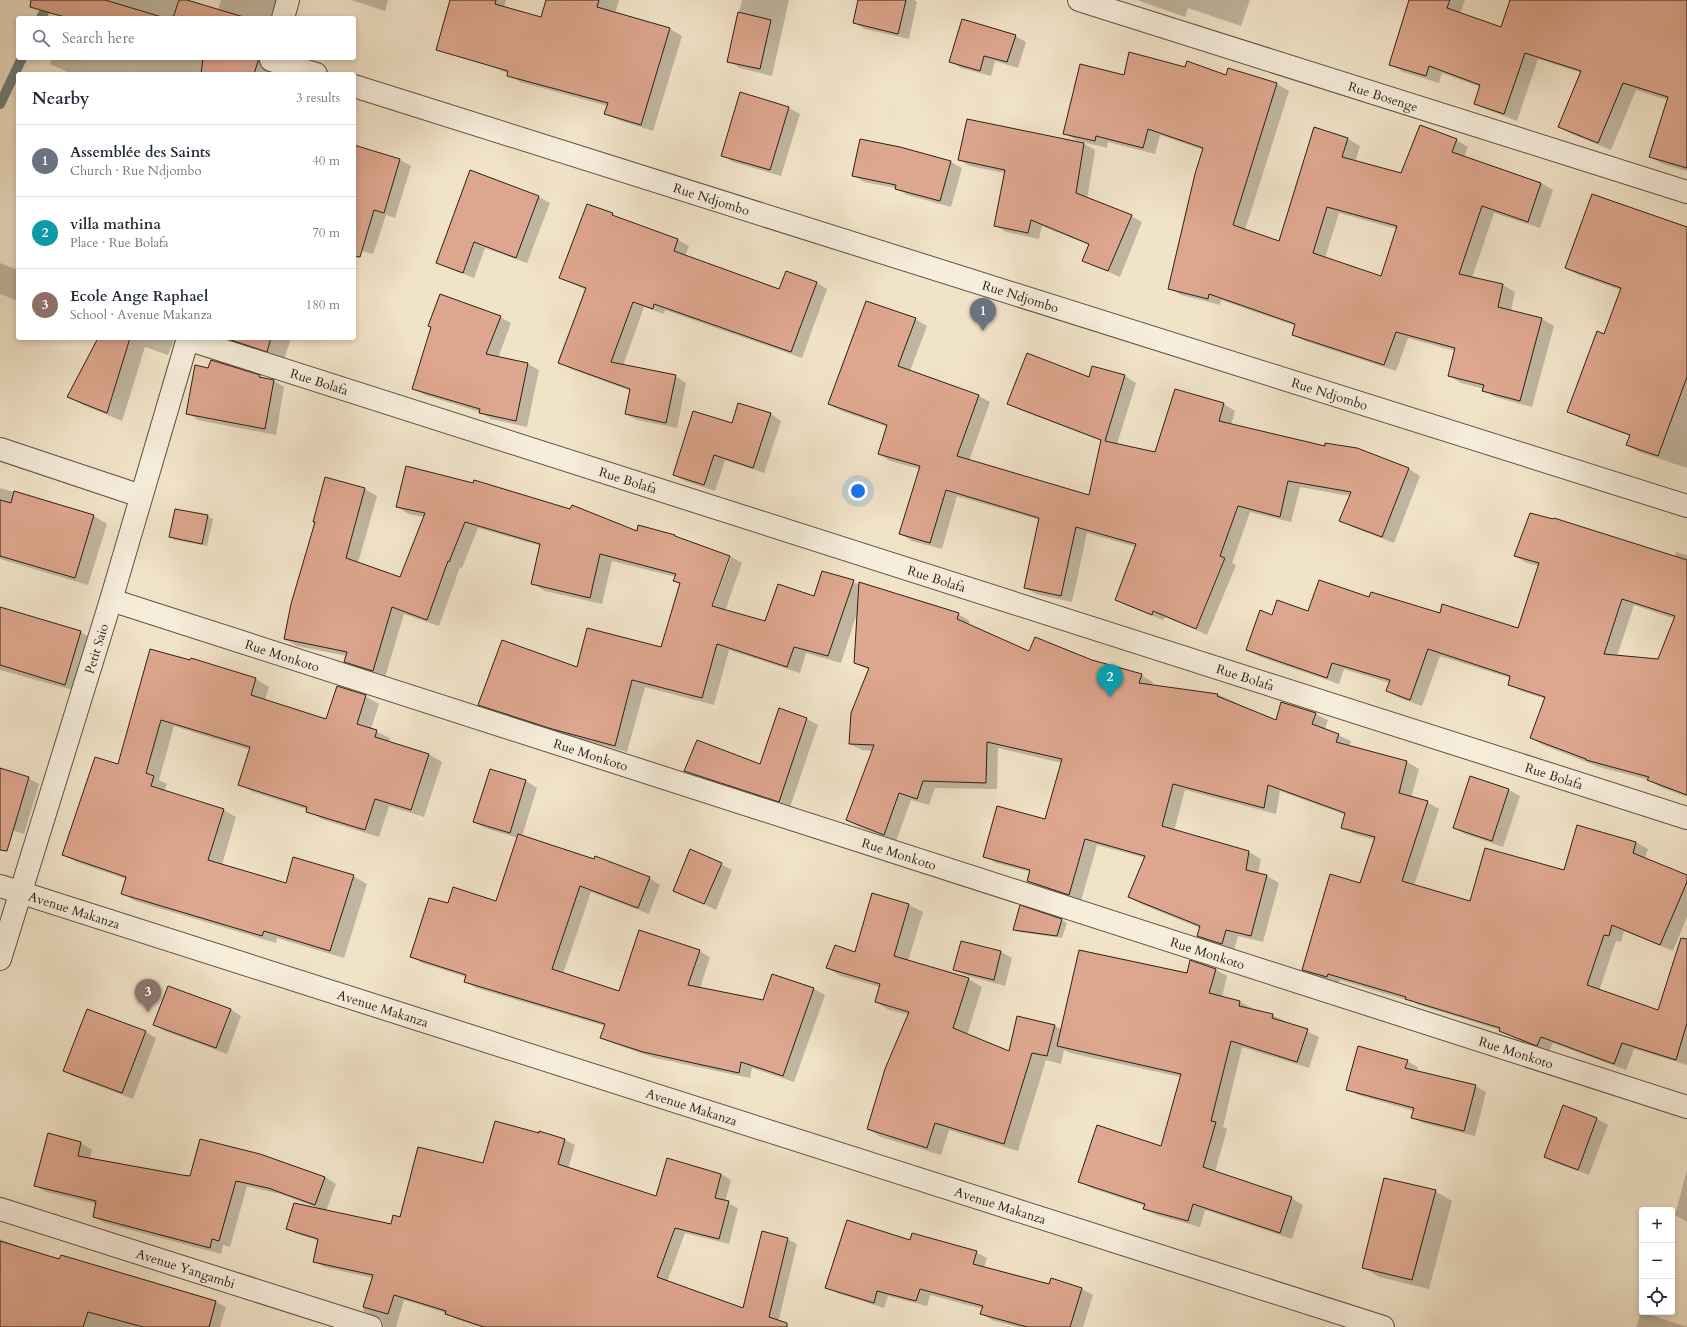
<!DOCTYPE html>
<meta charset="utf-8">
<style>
:root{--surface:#fff;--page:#f6f6f7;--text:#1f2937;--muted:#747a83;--line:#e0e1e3;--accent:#ea580c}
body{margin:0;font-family:Cardo,serif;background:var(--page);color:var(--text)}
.controls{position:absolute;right:12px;bottom:12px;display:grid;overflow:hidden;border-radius:4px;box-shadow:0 2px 6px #0003}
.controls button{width:36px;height:36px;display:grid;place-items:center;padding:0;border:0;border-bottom:1px solid var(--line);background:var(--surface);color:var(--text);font:20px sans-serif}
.you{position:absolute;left:858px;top:491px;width:14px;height:14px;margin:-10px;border:3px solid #fff;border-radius:50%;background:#1a73e8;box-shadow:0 0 0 6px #1a73e833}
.badge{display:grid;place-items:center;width:26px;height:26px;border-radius:50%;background:var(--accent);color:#fff;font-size:13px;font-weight:700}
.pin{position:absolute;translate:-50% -33px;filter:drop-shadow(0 1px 2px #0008)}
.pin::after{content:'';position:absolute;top:21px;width:14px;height:12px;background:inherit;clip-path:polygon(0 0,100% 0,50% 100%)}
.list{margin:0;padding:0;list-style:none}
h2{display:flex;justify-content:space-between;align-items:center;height:52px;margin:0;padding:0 16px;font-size:17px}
h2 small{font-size:13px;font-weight:400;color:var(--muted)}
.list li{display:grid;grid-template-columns:26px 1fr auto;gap:12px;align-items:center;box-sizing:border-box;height:72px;padding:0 16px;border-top:1px solid var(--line)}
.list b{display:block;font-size:15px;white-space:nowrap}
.list p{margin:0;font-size:13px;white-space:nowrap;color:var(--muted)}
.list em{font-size:13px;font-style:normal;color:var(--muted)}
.icon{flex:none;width:22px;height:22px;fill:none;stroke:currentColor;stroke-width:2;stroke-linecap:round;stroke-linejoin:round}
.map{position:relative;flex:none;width:1687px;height:1327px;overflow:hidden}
.search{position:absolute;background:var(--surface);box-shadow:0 2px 6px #0003;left:16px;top:16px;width:340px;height:44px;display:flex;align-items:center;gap:10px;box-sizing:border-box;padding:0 14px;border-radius:4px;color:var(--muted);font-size:15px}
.panel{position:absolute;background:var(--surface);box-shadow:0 2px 6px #0003;left:16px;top:72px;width:340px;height:268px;border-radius:4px}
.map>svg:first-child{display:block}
.shadow{fill:#0003;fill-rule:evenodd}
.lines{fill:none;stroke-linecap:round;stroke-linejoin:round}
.stream{stroke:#6f7e7a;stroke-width:10}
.building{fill:#dda68e;stroke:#2c1f16;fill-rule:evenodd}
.street-casing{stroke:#5d5042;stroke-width:24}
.street{stroke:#f6eddb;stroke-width:22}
.labels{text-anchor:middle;stroke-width:3;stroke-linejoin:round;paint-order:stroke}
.street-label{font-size:13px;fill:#2c1f16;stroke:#f6eddb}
</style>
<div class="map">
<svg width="1687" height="1327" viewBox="0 0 1687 1327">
<rect width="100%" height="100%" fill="#f1e3c8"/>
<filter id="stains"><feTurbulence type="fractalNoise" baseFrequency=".005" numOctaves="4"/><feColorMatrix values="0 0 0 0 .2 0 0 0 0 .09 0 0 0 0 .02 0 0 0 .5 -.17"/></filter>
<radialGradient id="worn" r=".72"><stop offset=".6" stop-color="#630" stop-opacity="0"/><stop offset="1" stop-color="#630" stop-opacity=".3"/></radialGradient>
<path class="shadow" d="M69,0h115l34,10 3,-10h68l-5,18h-220z
M351,0h37l-3,11z
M452,0h54l-2,7 38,11 5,-18h72l-4,13 55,16 12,7 -29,95 -35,-11 -12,-7 2,-7 -88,-24 -11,-8 -21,-9z
M742,0h47l-17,76 -32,-8 -12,-7z
M859,0h55l3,2 -8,37 -44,-10 -11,-6z
M1137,0h113l-9,26 -53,-18 -3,9z
M1410,0h55l-5,14 41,14 10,-28h176v171l-24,-7 -13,-7 18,-57 -32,-10 -25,60 -39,-16 -12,-8 22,-53 -44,-14 -21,62 -29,-11 -13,-7 6,-16 -39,-14 -3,10 -36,-11 -13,-8z
M1015,36l11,6 -8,26 -23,-7 -4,15 -30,-8 -11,-7z
M52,58h221l-5,16h-196l-22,-10z
M1186,68l91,16 12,7 -44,139 34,12 36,-113 33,10 12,7 -5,16 47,12 54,-34 12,7 -4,10 77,26 12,7 -13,38 -46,-15 -22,65 31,7 12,7 -4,19 31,8 12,7 -22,81 -37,-10 -12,-7 1,-1 -23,-6 -12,-7 6,-25 -47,-13 -12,33 -91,-30 -12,-7 3,-8 -75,-26 -1,5 -39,-10 -12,-7 35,-138 -44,-15 -5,19 -47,-12 -1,6 -31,-8 -12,-7 60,-57zM1339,213l58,16 -15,49 -57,-20z
M741,93l48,15 11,6 -19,62 -48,-14 -11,-7z
M1081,142l14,8 -8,49 44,17 11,6 -22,55 -36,-16 5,-16 -47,-19 -3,13 -33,-7 -11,-7 10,-52 -35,-7 -11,-6z
M354,146l46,14 11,6 -16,52 -9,-3 -13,39 -19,-5z
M899,148l52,14 11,6 -11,39 -44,-12 -11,-7 -32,-6 -10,-6z
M471,172l68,25 11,6 -23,60 -42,-15 -11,30 -26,-10 -11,-6z
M612,214l11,6 55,20 11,6 -4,10 95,34 37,-7 10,6 -25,69 -137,-48 -1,4 -20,-7 -21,59 52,10 11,7 -9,45 -40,-8 -11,-6 5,-23 -60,-22 -11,-7 26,-72 -25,-12z
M1687,225v243l-48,-16 -12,-7 3,-9 -50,-18 -12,-7 37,-76 16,-45 -43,-15 -12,-7 120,-40z
M0,263l18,7v31l-18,-7z
M500,317l11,6 -13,35 30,6 11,6 -12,57 -36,-8 -11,-7 -55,-17 -11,-6z
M915,319l12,7 -17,45 69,25 11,6 -21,59 121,35 12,-55 -82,-31 -11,-7 80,-25 4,-11 32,9 11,7 -19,61 39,9 20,-63 48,14 11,7 -4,14 95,22 31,2 52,20 11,7 -26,67 -42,-16 -11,-7 9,-24 -50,-9 -9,35 -41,-10 -18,51 4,2 -29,70 -11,-5 30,-73h-2l-30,72 -29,-12 -2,3 -35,-14 -12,-6 20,-53 -49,-14 -15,69 -36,-8 -11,-6 15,-68 -83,-24 -15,53 -30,-8 -11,-7 19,-65 -30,-8 -11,-7 8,-27 -46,-16 -12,-7z
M99,338h76l-7,17 -23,-8 -23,74 -39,-16 -15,-8z
M224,338h67l-7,22 -49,-15z
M211,361l63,20 10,6 -8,48 -78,-15 -11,-7z
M771,414l10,7 -17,52 -39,-13 -10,31 -30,-10 -11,-6 58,-51z
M326,478l39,11 12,7 -19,67 43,16 24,-62 -16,-3 -12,-7 278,29 55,20 12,7 -17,48 41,11 49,-24 7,-25 136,41 12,7 -1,4 61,27 61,9 50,14 12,7 -1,4 65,8 59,27 40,-7 12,6 -3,9 26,12 -2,6 58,15 12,7 -8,29 16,4 12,7 -25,77 57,16 94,-31 71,-29 12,7 -3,10 42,17v41l-14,34 -49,-20 -3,11 -5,-1 -17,50 60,21 28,-28v81l-53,-16 -8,21 -73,-27 -4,9 -37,-15 -12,-7 -81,-25 -5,-2h5l-9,-4 3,3 -73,-22 -1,4 -24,-8 -12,-6 57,-86 15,-44 -21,-6 -12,-7 4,-12 -66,-24 -4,23 -91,-24 -11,41 75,21 12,7 -3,15 9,2 12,7 -16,59 -25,-6 -4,14 -24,-7 -12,-7 2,-8 -59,-24 -12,-7 16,-39 -48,-13 -16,56 -41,-13 -12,-7 2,-9 -34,-9 -12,-7 62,-36 16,-57 -64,-15 -1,41 -62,-1 -6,17 -18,-5 -15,41 -37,-14 -12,-7 26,-69 -11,-1 -12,-6 19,-74 -14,-7 2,-50 -16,50 -35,-10 -6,20 -71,-23 -15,55 -69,-18 -18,65 -62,-17 -73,-23 -13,-7 99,-36 84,-21 18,-64 -6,-4 2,-3 -64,-16 -10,43 -57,-13 -12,-7 8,-38 -63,-18 -16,40 -2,-1 -21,59 -35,-12 -19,63 -28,-9 -12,-7 2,-5 -50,-10 -12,-7zM729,557h2l-20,54 -1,-1z
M0,488l94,28 13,8 -19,61 -88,-26z
M207,516l6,3 -6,27 -32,-6 -5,-3z
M1676,552l11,3v242l-27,-10 -11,-7 -50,-13 -56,-22 -12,-7 14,-39 -24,-8 -12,-7 1,-6 -70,-22 -18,50 -23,-8 -12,-7 3,-8 -46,-14 -5,15 -79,-27 -12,-7 25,-34 36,-4 61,-13 148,30 21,-63 -12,-3 -12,-7 159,1zM1634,605l41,14 -16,41 -42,-4z
M0,608l81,24 14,9 -15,51 -80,-22z
M192,659l64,20 13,8 -4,13 62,20 38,-24 14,8 -8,25 19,9 -1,4 39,12 14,8 -18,55 -35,-11 -10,31 -58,-18 -13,-9 -55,-18 -13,-7 10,-35 -76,-24 -15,54 8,4 -3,8 59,18 13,7 -14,48 64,19 67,-8 14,8 -23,74 -67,-20 -1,5 -141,-42 -13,-8 4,-14 -50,-17 -13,-8 56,-89z
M780,710l27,9 11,6 -28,82 -93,-30 -11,-6 75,-5z
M0,769l28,9 11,6 -15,50 -24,-8z
M491,770l35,11 11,7 -15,48 127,42 11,7 -11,29 -58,-22 -28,82 56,18 80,-41 11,6 -10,31 64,13 9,-25 41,13 11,6 -31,87 -42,-14 -2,10 -95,-20 -43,-15 -11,-6 4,-11 -129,-38 -11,-7 1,-4 -44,-14 -11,-7 37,-52 49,-2 21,-64 -33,-10 -11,-6z
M1509,790l11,6 -17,51 -38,-13 -11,-6z
M721,864l11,6 -16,40 -42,-20z
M873,894l36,11 14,7 -15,49 60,18 14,8 -15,48 42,17 46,-26 7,4 126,-56 27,-5 12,7 -5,21 18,5 12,6 -1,2 21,5 47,22 -10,31 -67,-21 -19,80 4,2 -12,43 76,26 12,7 -11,34 -87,-29 -5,17 -44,-12 -12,-6 1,-3 -54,-18 -12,-7 82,-33 20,-71 -111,-24 -6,-3 -3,14 -15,-4 -28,91 -69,-21 -8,25 -60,-18 -13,-8 41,-114 -20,-5 -13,-8 4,-15 -39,-11 -14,-8 28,-14z
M1062,920l5,3 -5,15 -43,-6 -5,-3z
M962,942l39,10 11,6 -7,28 -40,-11 -10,-6z
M230,1009l11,7 -14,38 -62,-23 -10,-6z
M146,1032l10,6 -23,61 -58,-22 -11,-6z
M1407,1061l11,6 -1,4 58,15 11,6 -11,44 -52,-13 -11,-6 2,-6 -56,-16 -11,-6z
M1564,1107l33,12 11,6 -19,50 -33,-12 -11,-6z
M540,1133l25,7 10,5 -7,24 89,29 64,-24 10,6 -6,22 13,6 -9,36 -44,-11 -18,49 77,27 43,-70 10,5 -20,83h-297l-24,-8 -10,-6 -42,-13 -8,27h-12l-2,-7 -19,-9 10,-33 -49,-11 -10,-6 5,-20 -22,-7 -10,-5 32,-21 -39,-14 -33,-8 -17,61 -7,-2 -2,9 -116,-31 -11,-6 3,-13 -51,-12 -10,-6 13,-51 32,8 11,7 -2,9 91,17 144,1 11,7 -10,27 66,15 92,-62 55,-29z
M1687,1170v52l-12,-7z
M1435,1191l17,10 -23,88 -50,-12 -16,-10z
M0,1239l19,8 41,13 1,-3 155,45 10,5 -6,20h-220z
M911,1241l65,11 11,6 -3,10 65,17 2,-5 31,9 11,6 -10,32h-65l-26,-7 -10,-6 1,-5 -53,-14 -3,11 -39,-10 -4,12 -47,-15 -11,-6z
M1641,1312l46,15h-51z"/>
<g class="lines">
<path class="stream" d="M41,18l9,-18
M0,104l22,-46"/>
</g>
<path class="building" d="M31,0h74l60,18h-97l-38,-11z
M179,0h8l60,18h-74z
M450,0h46l-1,4 46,13 5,-17h53l-2,7 73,21 -29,97 -37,-11 4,-11 -101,-27 1,-5 -72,-21z
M858,0h48l-8,34 -45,-11z
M1409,0h41l-3,8 54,19 9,-27h177v168l-38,-11 19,-60 -45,-14 -25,60 -40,-16 23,-56 -56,-18 -21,61 -30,-10 6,-19 -51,-19 -3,10 -37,-11z
M738,12l33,8 -11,49 -33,-7z
M962,19l54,16 -9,27 -23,-6 -4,15 -31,-9z
M1129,52l56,15 2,-6 39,14 2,-7 49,15 -44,142 46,16 35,-114 34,11 -6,19 59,16 19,-48 37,14 -5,13 89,31 -13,39 -46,-16 -23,68 44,10 -5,23 44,11 -22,83 -38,-10 2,-6 -36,-9 7,-28 -59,-16 -12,33 -92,-30 3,-11 -86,-30 -1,5 -40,-10 27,-115 8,-26 -55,-19 -5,19 -47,-12 -1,5 -32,-7 17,-70 44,11zM1327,207l70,19 -16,50 -68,-23z
M203,58h56l-5,16h-53z
M740,92l49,15 -19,63 -49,-14z
M967,119l117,24 -8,50 56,22 -24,56 -26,-10 7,-17 -58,-24 -3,13 -34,-7 11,-56 -47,-10z
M860,139l40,8 51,14 -11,40 -45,-12 1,-4 -44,-9z
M354,145l46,14 -16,54 -10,-3 -14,47 -6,-1z
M470,170l69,26 -23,62 -42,-16 -11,31 -27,-10z
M1592,194l95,33v150l-29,79 -32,-11 4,-10 -63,-23 30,-81 7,3 17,-46 -56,-20z
M587,204l26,9 -1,2 66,24 -4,12 105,38 7,-18 31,11 -26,70 -137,-48 -1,5 -20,-7 -22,60 65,13 -10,48 -41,-9 5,-25 -72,-26 28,-75 -27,-10z
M440,294l61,22 -15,38 42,9 -12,58 -37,-8 1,-4 -68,-20 19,-62 -3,-1z
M866,301l50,17 -18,48 81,29 -22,61 132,39 12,-55 -94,-36 20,-51 62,24 3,-11 33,9 -20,66 50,11 20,-63 49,14 -5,18 106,25v-3l32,5 52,20 -27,69 -43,-16 12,-29 -63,-11 -8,36 -42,-11 -18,50 5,2 -29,71 -43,-18 -1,4 -37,-15 21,-56 -60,-17 -15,69 -37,-8 15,-70 -93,-28 -16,53 -31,-9 21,-68 -42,-12 9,-29 -59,-21z
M98,338h32l-23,75 -40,-16z
M225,338h46l-4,14z
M211,360l49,15 -1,2 15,3 -9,49 -79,-15 9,-49 13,3z
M738,403l33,10 -18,55 -39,-13 -10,30 -31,-10 20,-64 39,12z
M406,466l67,17 1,-3 96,29 2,-4 65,26 1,-6 37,10v1l55,20 -18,50 53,15 13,-37 36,12 8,-25 32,9 -26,76 -34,-9 -7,20 -70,-23 -15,54 -70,-18 -17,66 -63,-17 -74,-24 24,-65 75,27 10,-39 74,19 19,-64 -7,-2 3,-7 -76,-20 -10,44 -59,-14 9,-40 -75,-22 -16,40 -1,-1 -21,59 -35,-13 -19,64 -29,-9 3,-10 -63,-13 7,-35 24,-82h-2l12,-45 40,11 -19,70 54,19 25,-64 -29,-6z
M14,491l80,24 -19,63 -75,-22v-56l11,3z
M175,509l33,6 -6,29 -33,-7z
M1530,513l23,6 1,-1 133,42v235l-40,-15 2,-3 -63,-17v-1l-56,-21 15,-41 -37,-12 2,-9 -82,-27 -18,51 -24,-9 4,-11 -58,-17 -5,15 -81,-28 14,-40 12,5 5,-15 31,11 11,-31 50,17 2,-5 69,21 2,-9 76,24 21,-65 -25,-7zM1622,599l53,17 -17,43 -54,-5z
M859,582l100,31 -2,6 72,32 6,-14 57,23 50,14 -3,9 79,11 -1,2 59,24 5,-18 35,11 -4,11 27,10 -3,8 71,19 -8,32 29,8 -26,80 68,20 15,-53 79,22 13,-45 59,17 -3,11 54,22v7l-27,63 -48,-20 -3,11 -5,-1 -17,50 71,25 23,-72 6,1v84l-11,37 -54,-17 -8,21 -73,-27 -4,9 -38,-15 1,-3 -95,-29 1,-2 -78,-23 -1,3 -25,-7 28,-96 30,9 15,-46 -34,-9 4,-15 -77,-28 -4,23 -91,-24 -11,42 87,25 -3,19 21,5 -16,61 -25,-6 -4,14 -25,-8 3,-10 -72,-29 17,-41 -60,-17 -16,56 -42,-14 3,-11 -47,-13 14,-51 48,13 17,-60 -75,-17 -1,41 -63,-2 -6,18 -18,-6 -15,42 -38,-15 28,-75 -25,-1 2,-31 18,-45 -15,-5z
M0,607l81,24 -16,54 -65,-20z
M150,649l40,11 1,-2 65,20 -5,17 75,24 11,-33 29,9 -9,29 20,6 -2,7 54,17 -18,56 -36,-11 -10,31 -59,-18 1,-5 -69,-22 12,-38 -89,-27 -15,53 8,3 -3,10 73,23 -16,51 78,23 7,-26 61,18 -24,76 -66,-20 -2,5 -141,-42 5,-17 -64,-22 33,-98 23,7z
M779,708l28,10 -28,84 -95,-31 13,-31 63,24z
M0,768l29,9 -22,74 -7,-1z
M490,769l36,11 -16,53 -37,-11z
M1470,776l39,13 -17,52 -39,-13z
M518,834l76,25 1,-3 55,21 -12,31 -58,-22 -28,83 67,22 20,-61 61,20 -12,35 75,15 9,-26 42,14 -31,88 -42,-14 -2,11 -96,-21 -43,-14 5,-14 -141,-42 2,-7 -56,-18 19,-59 19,5 5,-16 43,14z
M690,849l32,14 -18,41 -31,-13z
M872,893l37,11 -15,52 75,22 -16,50 56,23 8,-35 38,9 -8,31 -15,-3 -28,91 -69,-21 -8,25 -60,-19 18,-60 24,-57 -34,-10 5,-18 -54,-16 9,-23 20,7z
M1020,905l42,14 -5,17 -44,-6z
M961,941l40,10 -7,29 -41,-10z
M1079,950l108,23 3,-13 26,9 -7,24 31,8 -1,5 34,8 -1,4 36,11 -11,33 -66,-21 -20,80 5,1 -13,45 89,30 -12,36 -87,-29 -5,17 -45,-12 2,-5 -67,-22 19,-57 64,21 20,-72 -124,-28z
M168,986l63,23 -15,39 -63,-23z
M87,1009l59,22 -24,62 -59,-22z
M1358,1046l50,14 -3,8 71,17 -12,46 -53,-13 3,-10 -68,-18z
M1563,1105l34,13 -19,52 -34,-13z
M495,1121l44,12v-2l26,8 -7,25 98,32 11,-38 54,16 -6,24 14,3 -10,38 -44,-11 -18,49 86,31 19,-77 26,7 -19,79 18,6v4h-303l-39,-13 1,-3 -52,-16 -6,19 -25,-7 10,-32 -60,-13 5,-23 -32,-10 8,-26 97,21 2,-9 7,2 18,-70 65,16z
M48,1133l33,9 -3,14 104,19 8,1 10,-37 60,15 65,23 -10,28 -47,-17 -32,-7 -17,60 -7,-2 -2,9 -117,-31 3,-16 -62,-15z
M1384,1178l52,12 -24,90 -50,-12z
M847,1220l63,20 2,-7 65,18 -4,13 76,20 2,-6 31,10 -12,39h-43l-47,-13 3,-8 -63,-17 -4,12 -39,-10 -3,12 -49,-15z
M0,1241l59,18 2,-4 155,46 -7,26h-66l-55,-15 -5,15h-83z"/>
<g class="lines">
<defs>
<g id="street">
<path id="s1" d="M1079,0l608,192"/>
<path d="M283,18l5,-18"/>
<path d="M271,60l45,14"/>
<path id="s2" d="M354,86l1333,420"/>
<path id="s3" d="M187,339l1500,479"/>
<path d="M0,449l141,47"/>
<path id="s4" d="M111,600l1576,507"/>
<path id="s5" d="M0,886l1383,441"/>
<path id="s6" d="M0,959l111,-359 77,-262"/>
<path id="s7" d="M0,1209l371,118"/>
</g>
</defs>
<use href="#street" class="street-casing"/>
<use href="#street" class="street"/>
</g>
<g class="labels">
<g class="street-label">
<text dy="5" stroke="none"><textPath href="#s1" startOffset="319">Rue Bosenge</textPath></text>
<text dy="5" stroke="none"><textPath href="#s2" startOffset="375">Rue Ndjombo</textPath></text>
<text dy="5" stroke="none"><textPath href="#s2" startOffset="699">Rue Ndjombo</textPath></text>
<text dy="5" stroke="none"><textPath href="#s3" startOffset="139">Rue Bolafa</textPath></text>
<text dy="5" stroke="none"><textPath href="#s2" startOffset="1023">Rue Ndjombo</textPath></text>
<text dy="5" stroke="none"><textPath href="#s3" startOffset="463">Rue Bolafa</textPath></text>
<text dy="5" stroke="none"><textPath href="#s3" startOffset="787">Rue Bolafa</textPath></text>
<text dy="5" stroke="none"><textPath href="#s6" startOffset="325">Petit Saio</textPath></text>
<text dy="5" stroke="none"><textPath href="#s4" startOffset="180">Rue Monkoto</textPath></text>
<text dy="5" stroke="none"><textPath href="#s3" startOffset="1111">Rue Bolafa</textPath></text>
<text dy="5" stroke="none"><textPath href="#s4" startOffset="504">Rue Monkoto</textPath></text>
<text dy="5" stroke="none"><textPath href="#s3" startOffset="1435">Rue Bolafa</textPath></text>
<text dy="5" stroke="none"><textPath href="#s4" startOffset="828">Rue Monkoto</textPath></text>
<text dy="5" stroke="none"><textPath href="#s5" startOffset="78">Avenue Makanza</textPath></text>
<text dy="5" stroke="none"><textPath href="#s4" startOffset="1152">Rue Monkoto</textPath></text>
<text dy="5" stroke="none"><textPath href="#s5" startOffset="402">Avenue Makanza</textPath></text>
<text dy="5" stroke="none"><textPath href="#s4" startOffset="1476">Rue Monkoto</textPath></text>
<text dy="5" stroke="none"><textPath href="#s5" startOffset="726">Avenue Makanza</textPath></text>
<text dy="5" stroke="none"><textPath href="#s5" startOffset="1050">Avenue Makanza</textPath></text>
<text dy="5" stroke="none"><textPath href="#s7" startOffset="195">Avenue Yangambi</textPath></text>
</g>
</g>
<rect width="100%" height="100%" filter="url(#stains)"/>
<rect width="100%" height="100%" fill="url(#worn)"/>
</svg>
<div class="controls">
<button>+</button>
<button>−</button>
<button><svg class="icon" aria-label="locate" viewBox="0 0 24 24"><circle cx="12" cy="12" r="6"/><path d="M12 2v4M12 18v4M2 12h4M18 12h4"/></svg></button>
</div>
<div class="you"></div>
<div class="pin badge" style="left:983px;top:331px;background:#6b7280">1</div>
<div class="pin badge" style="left:1110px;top:697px;background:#0f9aa8">2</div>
<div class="pin badge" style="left:148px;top:1012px;background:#8d6e63">3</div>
<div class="search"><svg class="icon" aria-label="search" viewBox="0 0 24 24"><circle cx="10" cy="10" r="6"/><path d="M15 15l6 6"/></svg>Search here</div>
<section class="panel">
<h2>Nearby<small>3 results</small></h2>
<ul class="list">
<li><span class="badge" style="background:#6b7280">1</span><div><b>Assemblée des Saints</b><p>Church · Rue Ndjombo</p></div><em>40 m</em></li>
<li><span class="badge" style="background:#0f9aa8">2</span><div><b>villa mathina</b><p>Place · Rue Bolafa</p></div><em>70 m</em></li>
<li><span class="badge" style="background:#8d6e63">3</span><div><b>Ecole Ange Raphael</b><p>School · Avenue Makanza</p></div><em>180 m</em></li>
</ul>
</section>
</div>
